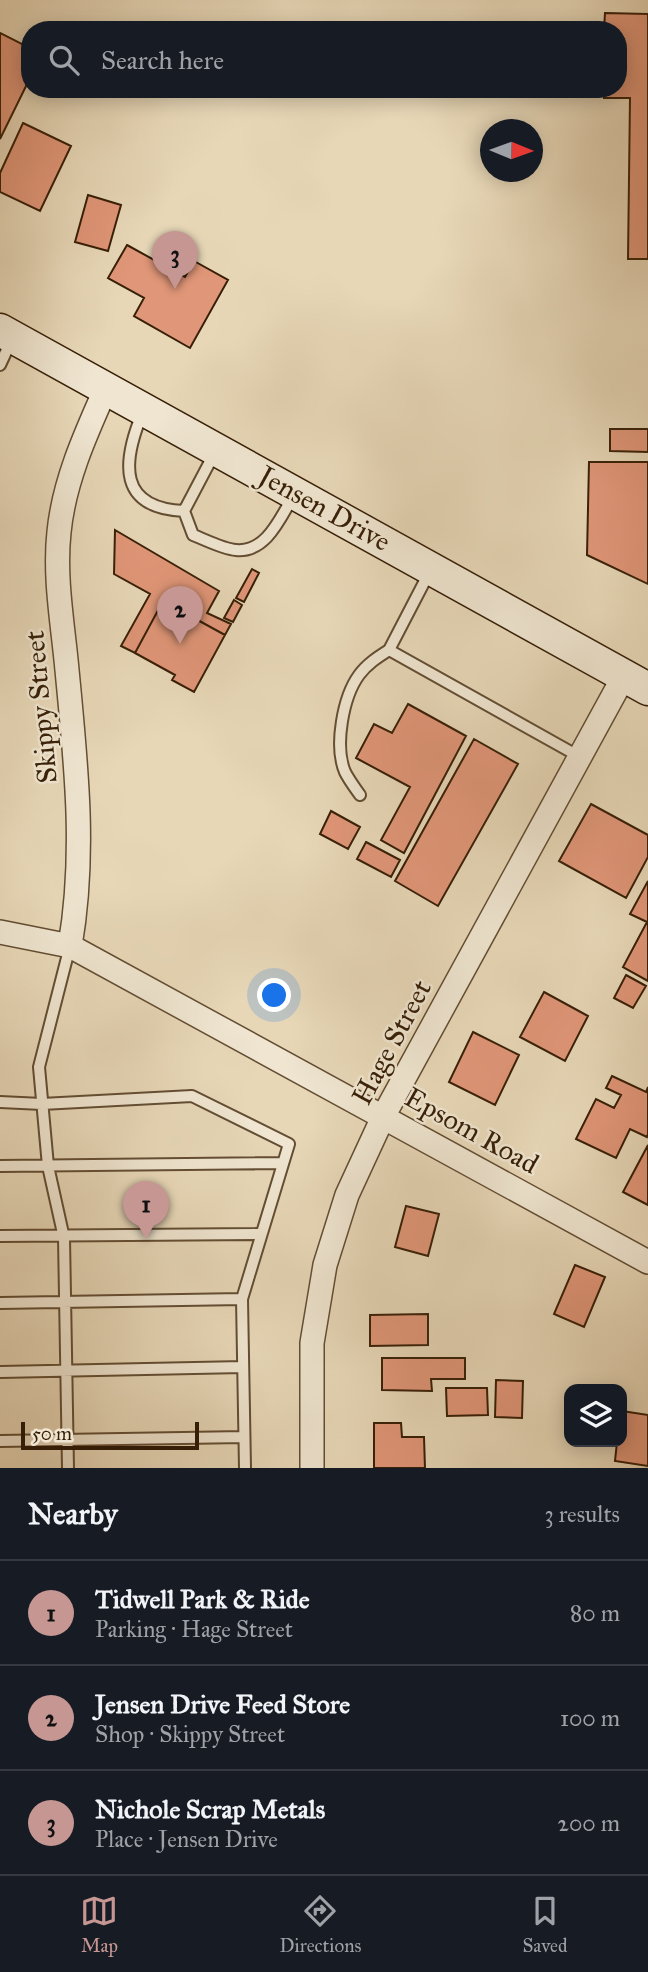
<!DOCTYPE html>
<meta charset="utf-8">
<style>
:root{--surface:#171b24;--page:#20242c;--text:#f1f3f6;--muted:#9ea1a6;--line:#363941;--accent:#c59692}
body{margin:0;font-family:"IM FELL Great Primer",serif;background:var(--page);color:var(--text)}
.controls{position:absolute;right:21px;bottom:21px;display:grid;overflow:hidden;border-radius:14px;box-shadow:0 4px 18px #0003}
.controls button{width:63px;height:63px;display:grid;place-items:center;padding:0;border:0;border-bottom:2px solid var(--line);background:var(--surface);color:var(--text);font:35px sans-serif}
.compass{position:absolute;left:480px;top:119px;width:63px;height:63px;border-radius:50%;background:var(--surface);box-shadow:0 4px 18px #0003;rotate:91deg}
.scale{position:absolute;left:21px;bottom:18px;width:178px;box-sizing:border-box;padding-left:7px;border:4px solid #371f07;border-top:0;font-size:19px;line-height:24px;white-space:nowrap;color:#371f07;-webkit-text-stroke:5px #efe5d0;paint-order:stroke}
.you{position:absolute;left:275px;top:996px;width:24px;height:24px;margin:-18px;border:5px solid #fff;border-radius:50%;background:#1a73e8;box-shadow:0 0 0 10px #1a73e833}
.badge{display:grid;place-items:center;width:46px;height:46px;border-radius:50%;background:var(--accent);color:#111;font-size:23px;font-weight:700}
.pin{position:absolute;translate:-50% -58px;filter:drop-shadow(0 2px 4px #0008)}
.pin::after{content:'';position:absolute;top:37px;width:24px;height:21px;background:inherit;clip-path:polygon(0 0,100% 0,50% 100%)}
.list{margin:0;padding:0;list-style:none}
h2{display:flex;justify-content:space-between;align-items:center;height:91px;margin:0;padding:0 28px;font-size:30px}
h2 small{font-size:23px;font-weight:400;color:var(--muted)}
.list li{display:grid;grid-template-columns:46px 1fr auto;gap:21px;align-items:center;box-sizing:border-box;height:105px;padding:0 28px;border-top:2px solid var(--line)}
.list b{display:block;font-size:26px;white-space:nowrap}
.list p{margin:0;font-size:23px;white-space:nowrap;color:var(--muted)}
.list em{font-size:23px;font-style:normal;color:var(--muted)}
.icon{flex:none;width:38px;height:38px;fill:none;stroke:currentColor;stroke-width:2;stroke-linecap:round;stroke-linejoin:round}
.map{position:relative;flex:none;width:648px;height:1468px;overflow:hidden}
.search{position:absolute;background:var(--surface);box-shadow:0 4px 18px #0003;left:21px;right:21px;top:21px;height:77px;display:flex;align-items:center;gap:18px;box-sizing:border-box;padding:0 24px;border-radius:28px;color:var(--muted);font-size:26px}
.sheet{height:406px;background:var(--surface)}
nav{display:flex;justify-content:space-around;align-items:center;box-sizing:border-box;height:98px;border-top:2px solid var(--line);background:var(--surface);font-size:19px;color:var(--muted)}
nav a{display:grid;justify-items:center;gap:4px}
nav .on{color:var(--accent)}
.map>svg:first-child{display:block}
.building{fill:#e09678;stroke:#371f07;stroke-width:2}
.lines{fill:none;stroke-linecap:round;stroke-linejoin:round}
.service-casing{stroke:#634d33;stroke-width:14}
.minor-casing{stroke:#634d33;stroke-width:26}
.secondary-casing{stroke:#371f07;stroke-width:35}
.service{stroke:#efe5d0;stroke-width:10}
.minor{stroke:#efe5d0;stroke-width:23}
.secondary{stroke:#efe5d0;stroke-width:32}
.labels{text-anchor:middle;stroke-width:5;stroke-linejoin:round;paint-order:stroke}
.street-label{font-size:28px;fill:#371f07;stroke:#efe5d0}
</style>
<div class="map">
<svg width="648" height="1468" viewBox="0 0 648 1468">
<rect width="100%" height="100%" fill="#e7d7b7"/>
<filter id="stains"><feTurbulence type="fractalNoise" baseFrequency=".00286" numOctaves="4"/><feColorMatrix values="0 0 0 0 .2 0 0 0 0 .09 0 0 0 0 .02 0 0 0 .5 -.17"/></filter>
<radialGradient id="worn" r=".72"><stop offset=".6" stop-color="#630" stop-opacity="0"/><stop offset="1" stop-color="#630" stop-opacity=".3"/></radialGradient>
<path class="building" d="M605,13l43,1v245h-20l2,-161h-26v-9h14v-59h-14z
M0,33l30,15v30l-30,61z
M23,123l48,23 -31,65 -40,-19v-19z
M88,195l33,10 -13,46 -33,-9z
M127,245l58,32 9,-16 34,19 -38,68 -56,-32 10,-18 -36,-20z
M610,429h38v23l-38,-1z
M589,462h59v122l-61,-29z
M115,530l104,61 -12,22 24,11 -6,11 -62,-34 -28,52 -14,-7 29,-52 -36,-20z
M252,569l7,4 -15,29 -8,-4z
M234,600l8,5 -9,17 -9,-4z
M163,601l62,34 -31,57 -22,-12 3,-5 -40,-22z
M408,704l58,32 -62,117 -23,-13 29,-53 -54,-29 18,-34 18,9z
M474,739l44,25 -80,142 -43,-25z
M591,804l57,31v22l-22,41 -67,-37z
M331,811l29,16 -12,22 -28,-15z
M366,842l34,18 -9,17 -34,-18z
M648,881v100l-25,-14 24,-45 -17,-8z
M626,975l20,11 -13,22 -19,-10z
M544,992l44,24 -23,45 -45,-24z
M473,1032l46,23 -24,50 -46,-23z
M612,1076l34,16 2,-5v47l-1,3 -17,-8 -14,29 -40,-19 20,-40 18,9 7,-13 -15,-7z
M648,1145v60l-25,-13z
M406,1206l33,8 -11,42 -33,-9z
M575,1265l30,12 -21,50 -30,-13z
M428,1314v31l-58,1v-31z
M382,1358h83v21h-34l1,12 -50,-1z
M496,1380l27,1 -1,37 -27,-1z
M446,1388h41l1,27 -41,1z
M622,1411l26,4v51l-33,-5 2,-19h5z
M374,1423h27l1,14h22l1,31h-51z"/>
<g class="lines">
<defs>
<path id="service" d="M0,365l12,-26
M142,414c-20,49 -24,94 42,97
M214,454l-30,57 9,24c13,5 30,14 43,15 31,3 45,-34 58,-55
M430,571l-41,79 191,107
M360,795c-5,-7 -11,-15 -15,-23 -11,-26 -2,-75 14,-97 8,-11 19,-18 30,-25
M0,1102l42,2 150,-8 97,48 -47,155 3,169
M0,1166l283,-3
M0,1236l259,-2
M0,1303l242,-4
M0,1372l243,-5
M0,1441l244,-4
M68,1468l-4,-230 -16,-72 -9,-99 31,-121"/>
<path id="minor" d="M0,932l70,14 578,316
M70,946c16,-93 6,-182 -3,-276 -4,-45 -13,-92 -8,-138 5,-51 27,-99 48,-146
M312,1468v-125l13,-78 22,-70 37,-80 240,-439"/>
<path id="secondary" d="M0,330l648,359"/>
</defs>
<use href="#service" class="service-casing"/>
<use href="#minor" class="minor-casing"/>
<use href="#secondary" class="secondary-casing"/>
<use href="#service" class="service"/>
<use href="#minor" class="minor"/>
<use href="#secondary" class="secondary"/>
</g>
<g class="labels">
<g class="street-label">
<text transform="translate(325 508) rotate(29)" y="10">Jensen Drive</text>
<text transform="translate(40 707) rotate(-95)" y="10">Skippy Street</text>
<text transform="translate(391 1042) rotate(-62)" y="10">Hage Street</text>
<text transform="translate(472 1130) rotate(29)" y="10">Epsom Road</text>
</g>
</g>
<rect width="100%" height="100%" filter="url(#stains)"/>
<rect width="100%" height="100%" fill="url(#worn)"/>
</svg>
<div class="controls">
<button><svg class="icon" aria-label="layers" viewBox="0 0 24 24"><path d="M12 4l9 5-9 5-9-5zM3 14l9 5 9-5"/></svg></button>
</div>
<svg class="compass" viewBox="-18 -18 36 36"><path d="M0-13l5 13h-10z" fill="#e53935"/><path d="M0 13l5-13h-10z" fill="#9ea1a6"/></svg>
<div class="scale">50 m</div>
<div class="you"></div>
<div class="pin badge" style="left:146px;top:1239px">1</div>
<div class="pin badge" style="left:180px;top:644px">2</div>
<div class="pin badge" style="left:175px;top:289px">3</div>
<div class="search"><svg class="icon" aria-label="search" viewBox="0 0 24 24"><circle cx="10" cy="10" r="6"/><path d="M15 15l6 6"/></svg>Search here</div>
</div>
<section class="sheet">
<h2>Nearby<small>3 results</small></h2>
<ul class="list">
<li><span class="badge">1</span><div><b>Tidwell Park &amp; Ride</b><p>Parking · Hage Street</p></div><em>80 m</em></li>
<li><span class="badge">2</span><div><b>Jensen Drive Feed Store</b><p>Shop · Skippy Street</p></div><em>100 m</em></li>
<li><span class="badge">3</span><div><b>Nichole Scrap Metals</b><p>Place · Jensen Drive</p></div><em>200 m</em></li>
</ul>
</section>
<nav>
<a class="on"><svg class="icon" aria-label="map" viewBox="0 0 24 24"><path d="M3 6l6-2 6 2 6-2v14l-6 2-6-2-6 2zM9 4v14M15 6v14"/></svg>Map</a>
<a><svg class="icon" aria-label="directions" viewBox="0 0 24 24"><path d="M12 3l9 9-9 9-9-9zM9 14v-3h6M13 9l2 2-2 2"/></svg>Directions</a>
<a><svg class="icon" aria-label="saved" viewBox="0 0 24 24"><path d="M7 4h10v16l-5-4-5 4z"/></svg>Saved</a>
</nav>
